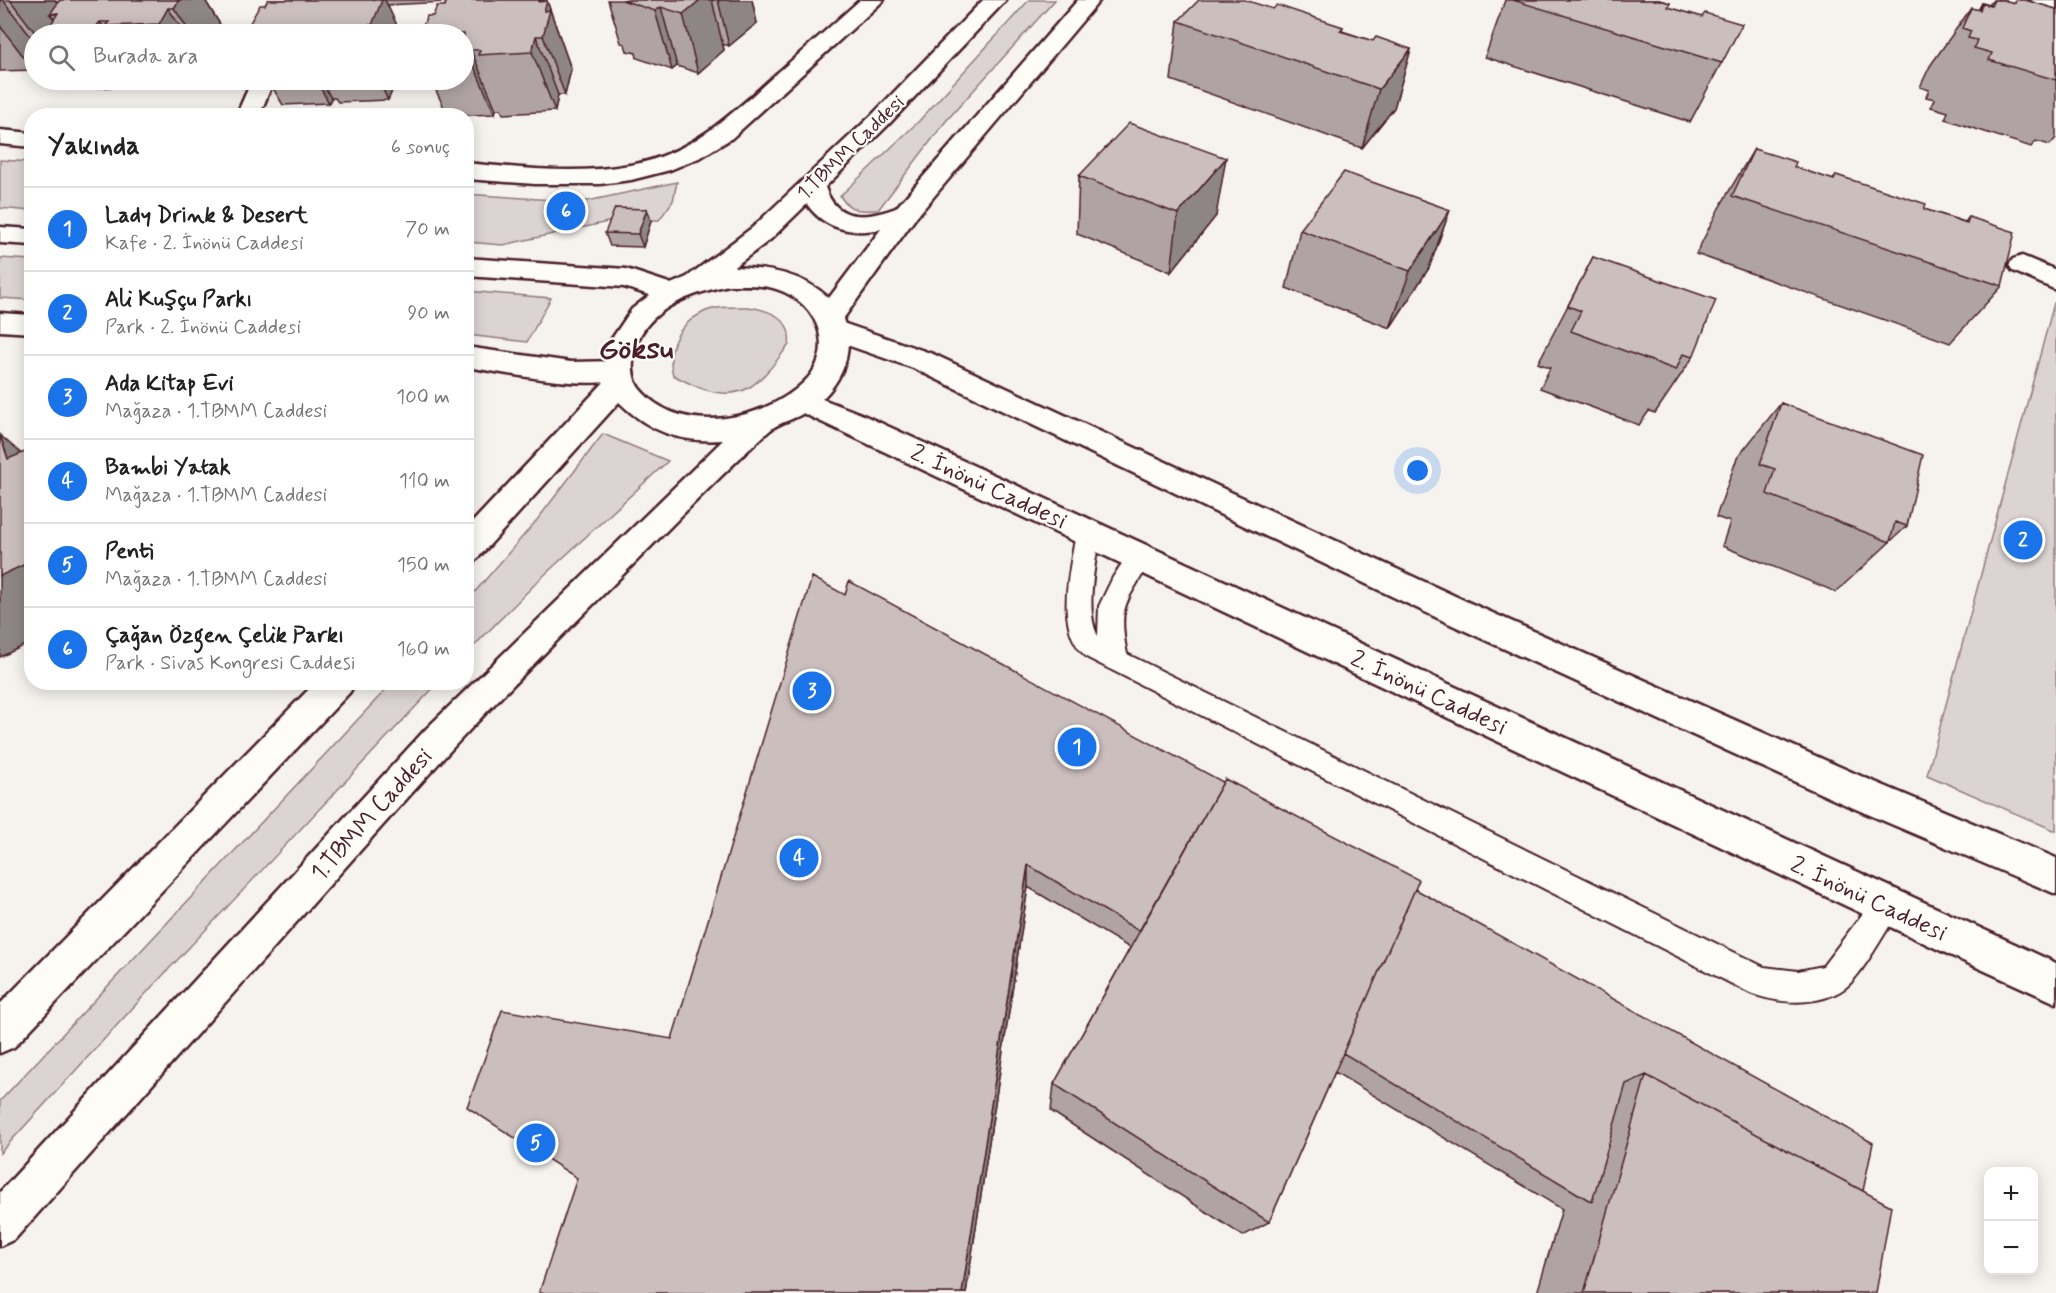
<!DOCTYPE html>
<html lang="tr">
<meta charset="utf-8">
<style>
:root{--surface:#fff;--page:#f6f6f6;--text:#222;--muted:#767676;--line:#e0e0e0;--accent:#1a73e8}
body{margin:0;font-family:Mynerve,sans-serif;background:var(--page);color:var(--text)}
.controls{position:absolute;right:18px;bottom:18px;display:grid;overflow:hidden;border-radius:12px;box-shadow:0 3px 15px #0003}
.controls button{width:54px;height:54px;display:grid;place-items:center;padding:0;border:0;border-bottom:2px solid var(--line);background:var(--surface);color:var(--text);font:30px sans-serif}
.you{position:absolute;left:1418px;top:471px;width:21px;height:21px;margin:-15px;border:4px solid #fff;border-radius:50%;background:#1a73e8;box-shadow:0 0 0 9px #1a73e833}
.badge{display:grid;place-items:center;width:39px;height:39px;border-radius:50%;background:var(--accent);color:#fff;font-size:20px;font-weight:700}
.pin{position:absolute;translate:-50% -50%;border:3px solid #fff;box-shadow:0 2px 6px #0006}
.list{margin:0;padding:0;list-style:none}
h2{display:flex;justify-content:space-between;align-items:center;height:78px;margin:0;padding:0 24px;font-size:26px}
h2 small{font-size:20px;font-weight:400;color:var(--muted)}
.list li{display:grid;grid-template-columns:39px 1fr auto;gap:18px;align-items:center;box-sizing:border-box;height:84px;padding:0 24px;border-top:2px solid var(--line)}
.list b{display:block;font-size:22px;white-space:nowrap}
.list p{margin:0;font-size:20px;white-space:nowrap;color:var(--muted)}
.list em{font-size:20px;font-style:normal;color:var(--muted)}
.icon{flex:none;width:33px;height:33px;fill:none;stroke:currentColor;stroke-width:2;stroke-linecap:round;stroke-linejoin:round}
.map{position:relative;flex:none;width:2056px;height:1293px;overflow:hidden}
.search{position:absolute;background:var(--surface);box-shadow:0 3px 15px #0003;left:24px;top:24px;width:450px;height:66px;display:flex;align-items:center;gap:15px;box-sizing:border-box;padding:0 21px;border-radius:33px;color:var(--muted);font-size:22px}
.panel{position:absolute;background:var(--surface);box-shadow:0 3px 15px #0003;left:24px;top:108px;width:450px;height:582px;border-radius:24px}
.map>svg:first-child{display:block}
.green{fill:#dcd4d2;stroke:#937a7e;stroke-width:1.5}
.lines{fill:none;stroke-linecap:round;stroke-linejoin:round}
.service-casing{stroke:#4a1f2b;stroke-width:4}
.minor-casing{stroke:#4a1f2b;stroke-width:5}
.tertiary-casing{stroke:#4a1f2b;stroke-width:5}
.secondary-casing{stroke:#4a1f2b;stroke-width:5}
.primary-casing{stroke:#4a1f2b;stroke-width:5}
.service{fill:#fdfcf7;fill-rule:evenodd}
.minor{fill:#fdfcf7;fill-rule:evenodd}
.tertiary{fill:#fdfcf7;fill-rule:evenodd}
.secondary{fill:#fdfcf7;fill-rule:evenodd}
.primary{fill:#fdfcf7;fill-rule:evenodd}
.wall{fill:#afa4a3;stroke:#4a1f2b;stroke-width:1.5}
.shaded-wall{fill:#8e8685;stroke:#4a1f2b;stroke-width:1.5}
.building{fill:#cbbfbe;stroke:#4a1f2b;stroke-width:1.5}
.labels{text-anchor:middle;stroke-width:4.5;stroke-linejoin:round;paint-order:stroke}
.far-street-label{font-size:20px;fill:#4a1f2b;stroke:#fdfcf7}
.street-label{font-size:24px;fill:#4a1f2b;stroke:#fdfcf7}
.district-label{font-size:30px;font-weight:bold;fill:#4a1f2b;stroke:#fdfcf7}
</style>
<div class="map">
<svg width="2056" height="1293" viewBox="0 0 2056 1293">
<rect width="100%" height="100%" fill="#f6f3ef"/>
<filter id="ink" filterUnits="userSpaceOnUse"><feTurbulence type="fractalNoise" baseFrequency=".0167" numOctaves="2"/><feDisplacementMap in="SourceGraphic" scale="12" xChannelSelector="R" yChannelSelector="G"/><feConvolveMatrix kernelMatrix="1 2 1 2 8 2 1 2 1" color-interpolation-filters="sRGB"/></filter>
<g filter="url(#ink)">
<path class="green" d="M1029,0h26l-109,121 -68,89c-17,1 -28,2 -38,-14l79,-75z
M0,160l31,2v49l-31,-3z
M677,182l-4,19 -14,19h-42l-114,25 -36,-3 -1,-48 117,8z
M0,258l31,2v40l-31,-2z
M467,291l84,7 -24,44 -60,-7z
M2054,303l2,1v527l-129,-56z
M748,307c22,3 45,11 41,38 -11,13 -24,33 -39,42 -25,15 -55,0 -77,-12 -7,-25 4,-50 29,-62 13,-7 31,-6 46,-6z
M603,434l65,27 -128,118 -73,74v-52l70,-81z
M392,683h46l-287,305 -151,165v-52z"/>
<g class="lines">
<defs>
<path id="service" d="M1088,524l8,2 4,7c-4,27 -16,78 -2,103l1,-30 14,-29 18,-27 9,-3 9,3 3,7c-22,44 -36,43 -25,97l637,313 34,4 25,-5 53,-70 10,-4 10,4 5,10 -5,10c-13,19 -34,59 -51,72 -26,19 -67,16 -95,5l-662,-335c-35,-28 -18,-87 -12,-125l4,-7z"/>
<path id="minor" d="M860,0h24l-152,138 -31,19 -31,13 -39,10 -31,4h-65l-69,-5v-16c55,5 110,12 164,2 60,-10 102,-51 145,-90 29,-25 57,-50 85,-75z
M252,80h22l-15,36h-23z
M0,130l32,3v14l-32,-3z
M2022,256l34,14v20l-43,-19 -4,-6 4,-6z"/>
<path id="tertiary" d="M2031,0h25v14l-21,-10z"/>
<path id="secondary" d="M0,227l32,2v16l-32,-2z
M466,258l160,11 55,18 4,6 -4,6 -9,3 -48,-15 -158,-11z
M0,313l32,2v18l-32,-2z
M834,320l99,34 537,249 393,174 193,81v36l-219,-93 -389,-178 -535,-255 -89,-31 -4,-7 4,-7z
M466,347l105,15 47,-1 10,3 4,7 -4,7c-44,13 -115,-4 -162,-11z
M802,391l59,23 1195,549v40l-104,-47 -1160,-548 -4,-7 4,-7z"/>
<path id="primary" d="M983,0h23l-118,125 -63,62c11,35 41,32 71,21l182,-208h22l-186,220 -71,99c15,38 -7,75 -41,95 -10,6 -25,9 -33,17 -31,28 -61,58 -91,88 -76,78 -156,154 -230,234 -146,161 -288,324 -433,486l-15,7v-54l426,-463 297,-289c-42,3 -74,-8 -104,-38l-142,157 -11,3v-33l141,-150 -2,-11 1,-14 5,-14 21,-31 23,-18 32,-14 66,-50 119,-112zM807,204c17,25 45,31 74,25l-52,69c-28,-25 -59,-29 -95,-31l37,-28zM729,285c16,0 34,-1 50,5 40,14 58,62 24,93 -41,39 -125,54 -164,5 -5,-7 -7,-18 -6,-27 4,-49 55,-67 96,-76z
M316,682h39l-5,10 -336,355 -14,6v-49z"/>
</defs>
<use href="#service" class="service-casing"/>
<use href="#minor" class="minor-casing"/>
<use href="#tertiary" class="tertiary-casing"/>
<use href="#secondary" class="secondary-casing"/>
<use href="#primary" class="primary-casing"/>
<use href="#service" class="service"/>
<use href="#minor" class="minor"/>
<use href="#tertiary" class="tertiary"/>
<use href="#secondary" class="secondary"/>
<use href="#primary" class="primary"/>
</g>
<path class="wall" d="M0,0h55l2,3 3,-3h145l16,26 -1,2 4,6h-190v36l-34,1z
M268,0h276v1h3l24,68 -6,26h-7l-3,16 -52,3 -2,-5h-5l-1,5 -47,2 -17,-36h33v-46l-31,-18 12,-10 1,-4 -59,3 14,29h-152l-3,-4 19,-25z
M608,0h144l5,23 -28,23 -6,-2 1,6 -26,23 -21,-7 -5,4 -35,-12 -1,-5 -9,-2 -2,-7 -4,-1z
M1505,0h154l11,3 -2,4 34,10 40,7 -52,98 -205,-65z
M1993,0h10l10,3 2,-3h10l31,9v129l-6,7 -14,-4 -5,6 -86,-28 3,-7 -17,-5 4,-8 -9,-2 3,-7 -9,-3 10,-21 41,-58 7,2 4,-7 7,2z
M1273,9l70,18 -1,4 31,10 38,8 -17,59 -32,40 -191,-68 7,-59z
M86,80h113l-1,3 -52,2 -3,-4h-2l-3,5 -46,2z
M268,80h134l-1,3 -6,1 -7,16 -50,2 -3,-4h-4l-2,5 -46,2z
M1754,149l40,18 39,13 3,-5 88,34 41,13 4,-5 33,69 -52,57 -254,-89 23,-46z
M1079,176l137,40 -45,56 -94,-38z
M647,209l4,12 -8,26 -33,-1 -5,-13z
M1450,210l-21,58 -39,60 -104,-40 14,-58z
M1593,257l100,100 -38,56 -6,-2 -10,14 -99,-37 10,-20 -12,-5z
M1781,403l126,123 -71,66 -114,-46 8,-24 -14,-5 21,-59z
M845,595l570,294 448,302 13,102h-339l25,-84 -227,-137 -66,150 -26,14 -192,-125 3,-27 76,-136 -102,-61 -62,406h-427l133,-254z"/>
<path class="shaded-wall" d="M0,0h3l31,41v29l-34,-44z
M10,0h45l10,14h-15l11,14 -13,1 4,5h-16z
M179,0h26l16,26 -1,2 4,6h-33l-17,-26z
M377,0h8l16,34h-24l-5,-9z
M539,0h5l1,5 2,-4 24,68 -6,26 -22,-59z
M700,0h12l12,50 -26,23 -15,-59z
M718,0h34l5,23 -28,23z
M661,7l16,59 -5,4 -17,-59z
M168,8l17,26h-19l-7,-10z
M100,22l8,12h-6l-6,-7z
M365,25l5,9h-9z
M536,36l22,59 -3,16 -23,-59z
M1411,49l-17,59 -32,40 17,-59z
M471,50l25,59 -1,5 -26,-59z
M134,80h6l1,1 -3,5z
M316,80h5l10,18 -2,5z
M378,80h15l2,4 -7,16z
M1226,158l-10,58 -45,56 7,-58z
M647,209l4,12 -8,26 -5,-13z
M1450,210l-21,58 -39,60 20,-57z
M0,435l32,28 -24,-4z
M32,561v81l-32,15v-86z
M1028,865v22l-62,406h-4z"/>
<path class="building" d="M60,0h119l-5,8h-6l-9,16 -54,2 4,-4h-9l-4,5 -48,2 10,-16 -8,1z
M268,0h114l-10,25h-7l-4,9h-108l2,-4h-9l14,-25h5z
M447,0h92v2l8,-1 -3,10 6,-1 -7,26h-7l-4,16 -54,3 2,-5h-9l-2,5 -5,1v-22h-44l7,-18h6l4,-10h8z
M622,0h78l-17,14 -22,-7 -6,4z
M1199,0h46l28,9 4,-4 66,22 -3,4 33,10 3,-4 35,12 -32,40 -201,-68z
M1513,0h146l11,3 -2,4 34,10 3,-4 37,11 -20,39z
M1994,0h9l12,3 1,-3h9l31,9v71l-67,-20 3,-7 -18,-5 3,-8 -9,-2 3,-7 -9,-3 9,-20 9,2 2,-7 9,3z
M1129,123l97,35 -48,56 -99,-38z
M1754,149l42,13 -2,5 40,13 2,-5 90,29 -2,5 43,14 2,-6 46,15 -13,54 -270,-90z
M1344,172l106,38 -40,61 -110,-41z
M615,208l32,1 -9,25 -33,-1z
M1593,257l123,43 -23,57 -10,-3 -7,16 -105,-39 10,-20 -13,-5z
M1781,403l142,52 -16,71 -12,-4 -5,20 -123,-48 8,-25 -15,-5z
M0,435l8,24 24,-10v112l-32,15z
M812,577l33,18 4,-14 374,201 -84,149 -111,-66 -66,428h-423l38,-115 -110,-71 35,-97 170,29z
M1225,779l194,101 -150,342 -215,-138z
M1415,889l458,254 -10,48 -217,-116 -20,9 -34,118 -249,-149z
M1646,1075l245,131 -15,87h-292z"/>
</g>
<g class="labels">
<g class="far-street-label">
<text transform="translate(850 147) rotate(-44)" y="7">1.TBMM Caddesi</text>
</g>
<g class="street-label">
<text transform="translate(989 486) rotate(25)" y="8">2. İnönü Caddesi</text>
<text transform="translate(1429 692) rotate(25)" y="8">2. İnönü Caddesi</text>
<text transform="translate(371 814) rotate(-48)" y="8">1.TBMM Caddesi</text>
<text transform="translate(1869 898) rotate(25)" y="8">2. İnönü Caddesi</text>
</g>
<g class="district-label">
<text x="636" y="358">Göksu</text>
</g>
</g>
</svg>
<div class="controls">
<button>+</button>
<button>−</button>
</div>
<div class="you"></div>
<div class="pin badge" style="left:1077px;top:747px">1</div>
<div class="pin badge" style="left:2023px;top:540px">2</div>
<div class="pin badge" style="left:812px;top:691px">3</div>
<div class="pin badge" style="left:799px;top:858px">4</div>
<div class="pin badge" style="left:536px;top:1143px">5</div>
<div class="pin badge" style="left:566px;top:211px">6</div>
<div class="search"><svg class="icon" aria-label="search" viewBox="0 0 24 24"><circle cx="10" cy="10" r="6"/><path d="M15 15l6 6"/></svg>Burada ara</div>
<section class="panel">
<h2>Yakında<small>6 sonuç</small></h2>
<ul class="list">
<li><span class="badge">1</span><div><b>Lady Drink &amp; Desert</b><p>Kafe · 2. İnönü Caddesi</p></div><em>70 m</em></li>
<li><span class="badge">2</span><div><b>Ali Kuşçu Parkı</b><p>Park · 2. İnönü Caddesi</p></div><em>90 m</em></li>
<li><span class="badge">3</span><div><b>Ada Kitap Evi</b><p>Mağaza · 1.TBMM Caddesi</p></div><em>100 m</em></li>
<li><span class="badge">4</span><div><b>Bambi Yatak</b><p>Mağaza · 1.TBMM Caddesi</p></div><em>110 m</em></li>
<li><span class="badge">5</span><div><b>Penti</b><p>Mağaza · 1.TBMM Caddesi</p></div><em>150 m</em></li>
<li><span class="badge">6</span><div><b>Çağan Özgen Çelik Parkı</b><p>Park · Sivas Kongresi Caddesi</p></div><em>160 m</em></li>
</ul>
</section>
</div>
